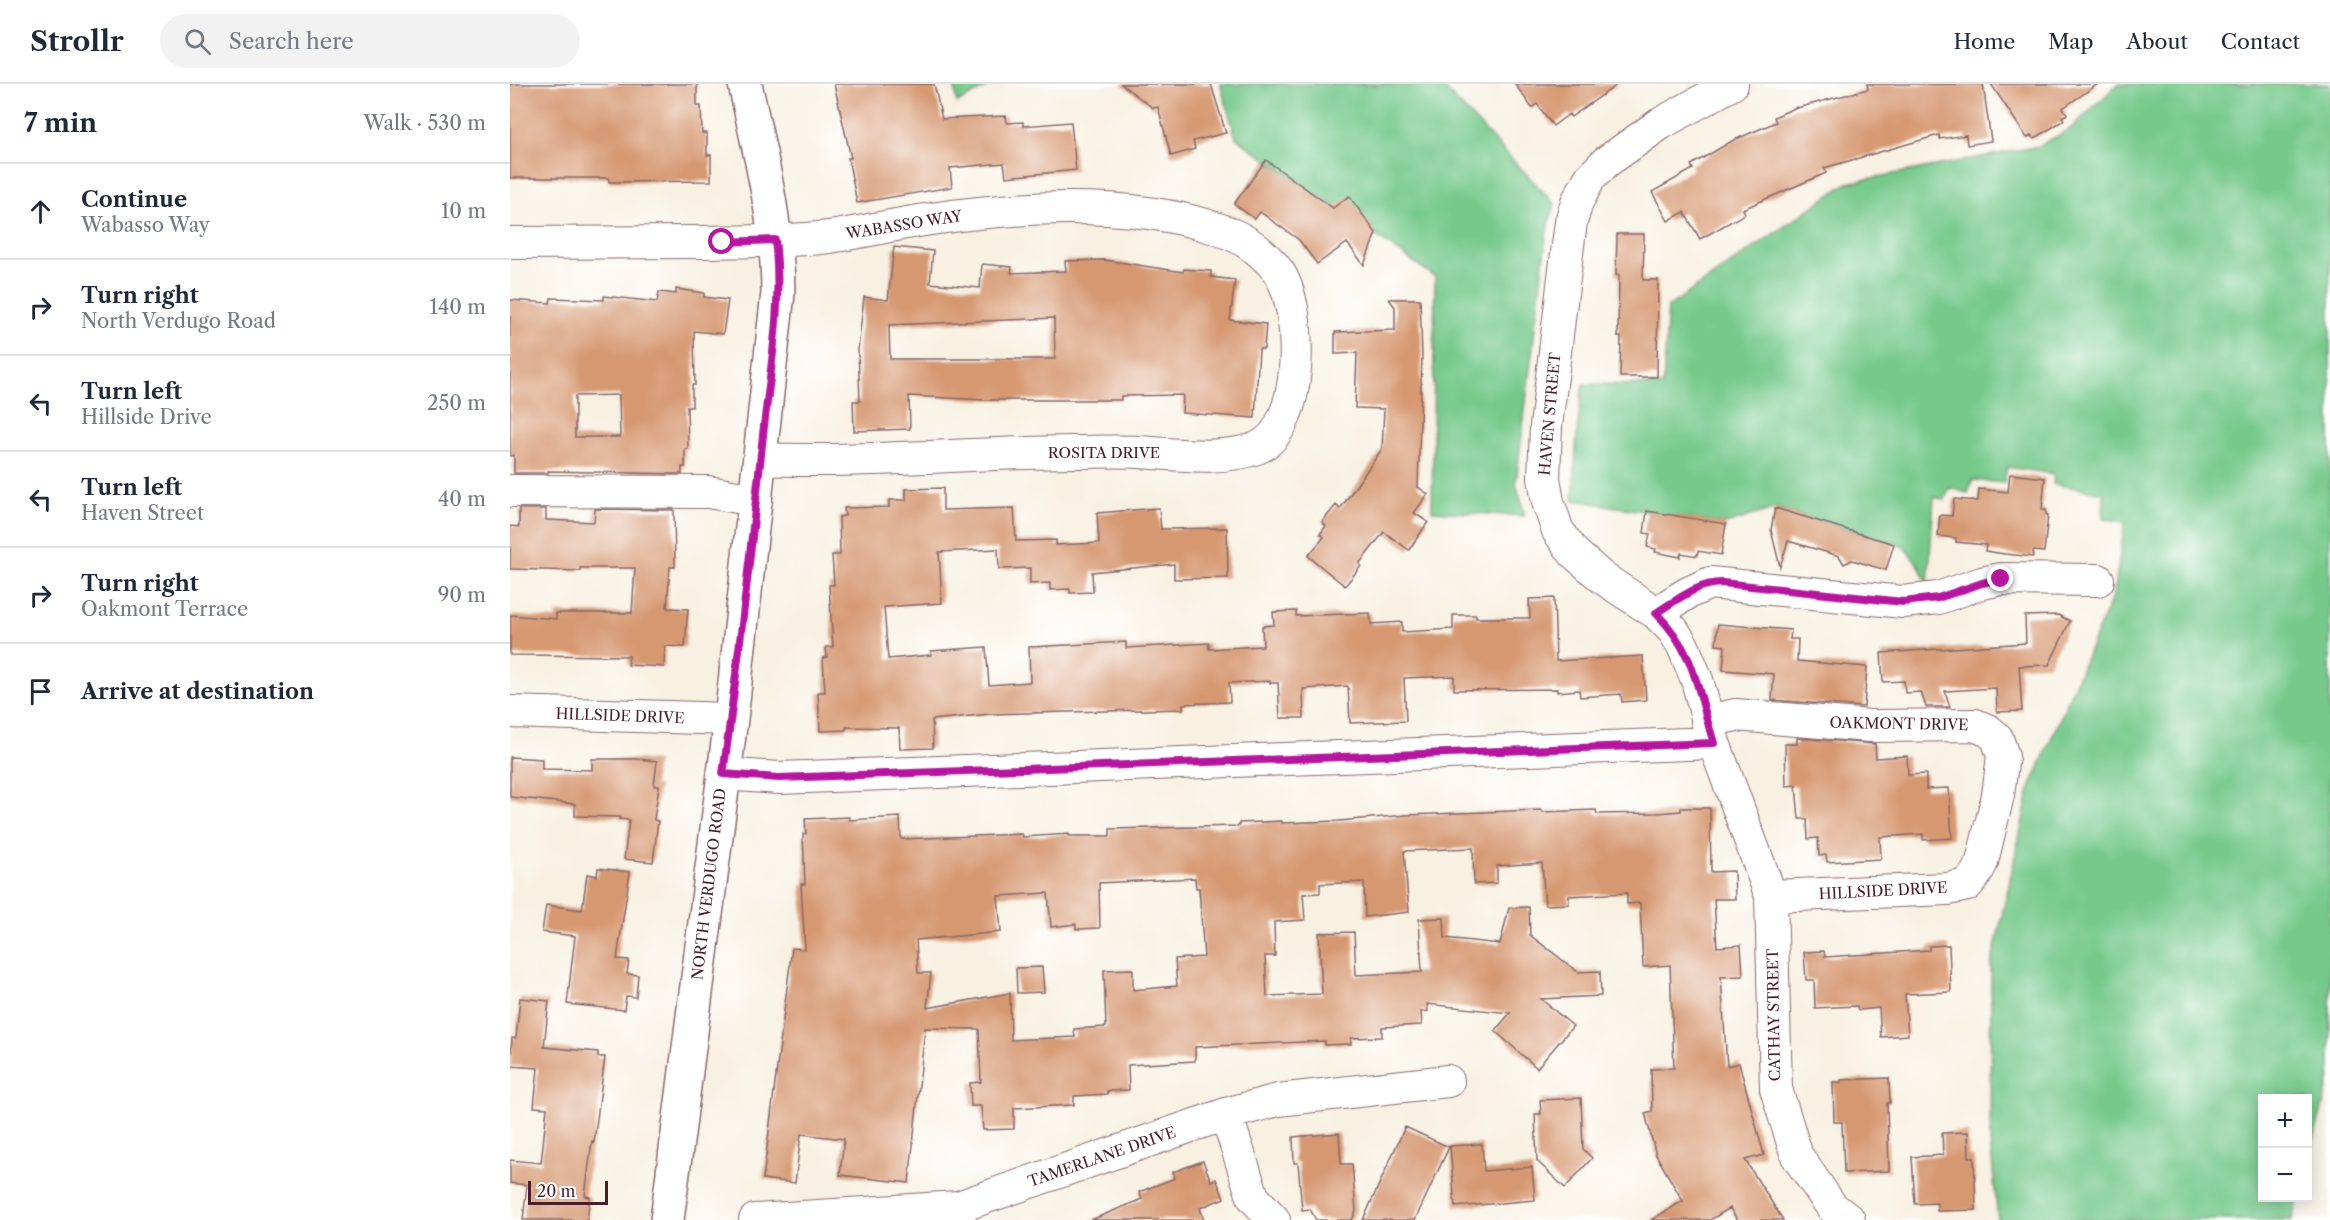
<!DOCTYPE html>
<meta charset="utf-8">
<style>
:root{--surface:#fff;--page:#f2f2f3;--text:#1f2937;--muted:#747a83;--line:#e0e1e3}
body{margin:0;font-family:"Libre Caslon Text",serif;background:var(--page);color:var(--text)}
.controls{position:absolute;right:18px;bottom:18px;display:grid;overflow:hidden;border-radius:0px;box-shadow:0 3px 15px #0003}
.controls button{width:54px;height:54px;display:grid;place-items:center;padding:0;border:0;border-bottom:2px solid var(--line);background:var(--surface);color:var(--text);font:30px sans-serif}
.scale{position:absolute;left:18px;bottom:15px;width:80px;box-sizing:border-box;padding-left:6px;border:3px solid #4a1f2b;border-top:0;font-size:16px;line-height:21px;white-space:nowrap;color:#4a1f2b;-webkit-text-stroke:4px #fff;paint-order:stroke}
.stop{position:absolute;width:18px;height:18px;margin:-14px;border:4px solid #b5179e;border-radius:50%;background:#fff}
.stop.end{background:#b5179e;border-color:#fff;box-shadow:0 2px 6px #0008}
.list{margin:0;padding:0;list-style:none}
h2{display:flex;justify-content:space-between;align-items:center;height:78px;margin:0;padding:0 24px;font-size:26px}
h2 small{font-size:20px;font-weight:400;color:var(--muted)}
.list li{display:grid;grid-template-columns:39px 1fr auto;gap:18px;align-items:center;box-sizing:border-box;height:96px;padding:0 24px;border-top:2px solid var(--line)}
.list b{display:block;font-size:22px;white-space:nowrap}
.list p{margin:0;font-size:20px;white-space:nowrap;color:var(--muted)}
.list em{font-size:20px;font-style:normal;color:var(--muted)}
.icon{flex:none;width:33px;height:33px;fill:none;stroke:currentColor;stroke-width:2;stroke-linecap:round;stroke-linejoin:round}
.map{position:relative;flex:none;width:1820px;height:1136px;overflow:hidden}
header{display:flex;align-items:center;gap:36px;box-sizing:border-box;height:84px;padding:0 30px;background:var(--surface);border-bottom:2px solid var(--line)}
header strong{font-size:28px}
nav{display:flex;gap:33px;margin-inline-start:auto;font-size:21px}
.search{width:420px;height:54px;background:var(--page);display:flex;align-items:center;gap:15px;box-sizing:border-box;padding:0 21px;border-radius:33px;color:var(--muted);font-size:22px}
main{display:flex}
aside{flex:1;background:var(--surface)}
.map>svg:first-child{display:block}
.green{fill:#76c98b;stroke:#60745b;stroke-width:1.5}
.building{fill:#d69871;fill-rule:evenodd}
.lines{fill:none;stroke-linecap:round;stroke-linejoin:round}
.minor-casing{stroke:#87686b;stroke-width:34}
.secondary-casing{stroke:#87686b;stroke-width:36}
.minor{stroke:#fff;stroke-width:32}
.secondary{stroke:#fff;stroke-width:33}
.route{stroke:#b5179e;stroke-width:8}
.labels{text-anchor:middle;stroke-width:5;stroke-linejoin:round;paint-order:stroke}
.street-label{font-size:15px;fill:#4a1f2b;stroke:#fff}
</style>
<header>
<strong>Strollr</strong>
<div class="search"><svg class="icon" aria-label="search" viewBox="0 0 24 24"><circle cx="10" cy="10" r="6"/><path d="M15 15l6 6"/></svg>Search here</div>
<nav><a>Home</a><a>Map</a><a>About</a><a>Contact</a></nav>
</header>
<main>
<aside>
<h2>7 min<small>Walk · 530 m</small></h2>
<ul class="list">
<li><svg class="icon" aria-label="ahead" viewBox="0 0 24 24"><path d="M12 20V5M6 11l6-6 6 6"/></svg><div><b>Continue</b><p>Wabasso Way</p></div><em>10 m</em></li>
<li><svg class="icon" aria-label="right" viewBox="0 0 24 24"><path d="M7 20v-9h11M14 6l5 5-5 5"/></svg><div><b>Turn right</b><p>North Verdugo Road</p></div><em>140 m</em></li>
<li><svg class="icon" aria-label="left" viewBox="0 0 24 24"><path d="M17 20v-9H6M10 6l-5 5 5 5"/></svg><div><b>Turn left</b><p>Hillside Drive</p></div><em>250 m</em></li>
<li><svg class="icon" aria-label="left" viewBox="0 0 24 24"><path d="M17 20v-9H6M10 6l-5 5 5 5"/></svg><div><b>Turn left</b><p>Haven Street</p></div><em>40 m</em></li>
<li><svg class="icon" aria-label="right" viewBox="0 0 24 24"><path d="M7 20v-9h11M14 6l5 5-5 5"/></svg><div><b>Turn right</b><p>Oakmont Terrace</p></div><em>90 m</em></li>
<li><svg class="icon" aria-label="arrive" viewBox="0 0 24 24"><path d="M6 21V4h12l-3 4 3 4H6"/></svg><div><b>Arrive at destination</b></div></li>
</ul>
</aside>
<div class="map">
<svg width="1820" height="1136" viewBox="0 0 1820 1136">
<rect width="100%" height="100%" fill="#fff"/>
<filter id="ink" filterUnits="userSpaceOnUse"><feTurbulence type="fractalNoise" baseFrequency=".0167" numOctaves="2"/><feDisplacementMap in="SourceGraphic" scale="12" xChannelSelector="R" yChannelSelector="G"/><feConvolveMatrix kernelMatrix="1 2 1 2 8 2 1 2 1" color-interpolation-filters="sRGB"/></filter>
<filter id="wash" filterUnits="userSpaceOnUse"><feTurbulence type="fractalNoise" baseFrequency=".008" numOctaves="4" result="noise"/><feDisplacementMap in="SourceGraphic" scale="24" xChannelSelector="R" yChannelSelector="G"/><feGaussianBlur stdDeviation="1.35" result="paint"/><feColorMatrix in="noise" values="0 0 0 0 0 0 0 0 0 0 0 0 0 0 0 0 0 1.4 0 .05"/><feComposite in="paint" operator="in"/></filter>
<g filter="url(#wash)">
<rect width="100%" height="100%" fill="#f8f1e2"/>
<path class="green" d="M444,0h39l-36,19z
M710,0h220l115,120 -8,27 -31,252 9,33 -93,-5 3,-234 -199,-139z
M1608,0h212v993l-22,86v-65h-46v100h36l-6,22h-294l-8,-78 1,-176 39,-178 84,-195 11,-71 -22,-4 1,-25 -51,-9 1,-10 -47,-7 -3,16 -31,-3 -5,13 -19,-5 -4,12 -11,-3 -6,88 -10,-21 -16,-19 -126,-37 -50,16 -153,-24 4,-68 6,-48 80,1 5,-78 179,-124 192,-37 31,-17z"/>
<g id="blocks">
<path class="building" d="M0,0h187v22h4l1,27h5v22h4v26l-102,1v-4h-99z
M324,0h100l8,35 64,-3 1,7 16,-1v4l48,-4 5,48 -70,7 -2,-14 -54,5 2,19 -95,16 -9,-45h3z
M611,0h90l15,49 -33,8 2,8 -24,7 -13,-49 -5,1z
M1005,0h103l-47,33 -2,-3 -16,12 -16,-22 -5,4z
M1357,0h116l8,57 -24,4 -1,-10 -26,4 -1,-4 -115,33 2,5 -83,36 2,5 -45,25 -16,-27 -16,9 -16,-29 41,-23 -2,-4 41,-24 44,-19 -2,-5 23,-10v1l71,-19z
M1481,0h107l-35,24 4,6 -5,3 2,3 -30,19 -3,-4 -4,3z
M756,76l67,48 16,-12 27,37 -12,32 -17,-22 -30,21 -18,-24 -39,-28 -5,7 -21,-15z
M1107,150h27l-1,46h15l-1,97h-37l1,-40h-3l1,-62h-3z
M384,163l39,4 -3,32 50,5 2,-24 30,3 -1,6 55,-2 -1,-10 40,-1 78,12 1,-3 27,2v6l24,3 -5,40 36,4 -2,25h-5l-4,69 -73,-5 1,-18 -62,1v4h-135l-77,-4 1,33 -56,2 -1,-30h7l-2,-51 6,-53 24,3zM544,234l1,41h-165l-1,-34z
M166,205l28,4v4l24,3 -5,34 -29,-3 1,54h-3v22h-5l1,42h-3v18h-3v7l-134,-3v2h-34v-18l-4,1v-156l40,3 1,-5 53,2v-4l53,6 2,-10 17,2zM109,311l1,42h-45v-41z
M879,215h31l2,55 -4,133 10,7 -14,19 14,9 -19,28 -25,-18 -25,32 2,2 -16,20 -37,-30 16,-19 -4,-3 6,-8 -4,-4 14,-17 4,4 42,-60 2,-40 -29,-1 2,-55 -22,1v-22l60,-2v-23z
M1500,390l35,4 -3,32h4v4l2,1 -4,37 -11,-1v6l-28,-3 -20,-3 1,-6 -30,-3v-4l-18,-2 2,-21 12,1 2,-17 24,2 1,-12 29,3z
M433,404v22l71,-2 2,33 40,-1v5l43,-2 -2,-30 62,-5 2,21 66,-1 1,50 -54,1v-15l-82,8 1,20 -23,1v-4l-20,1v-7l-20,1v-16l-31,1 -1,-20 -59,3 3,51 -58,4 4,52 43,-4v-4l55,-4 3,38 41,-3 -1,-35 97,-5v6l83,-5v6l54,-3 -1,-20 12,-1 -1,-13 23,-1v5l74,-3 1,11 31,-2v10l51,-3v-14h23v3h54l-1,-19 25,-1 2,63 87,-5 3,44 -24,2 -1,-8 -41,3 -1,-7 -22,2v-3l-103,1v-14l-50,2 2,43 -56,2 -2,-37 -45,3 1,29h-24l-2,-35h-8v-2l-41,2 1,19 -47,2v5l-192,5 -59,6 1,28 -33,1 -1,-21 -53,-1v3l-26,1 -2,-39h7l-2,-34 4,-1 -1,-10h7l-4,-62h5l-2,-30h8l-1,-38 6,-1 -1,-8 45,-1v-7h17v-11z
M1265,424l119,36 -8,26 -34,-10 -8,4 -5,-8 -51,-15 -8,26 -9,-37z
M9,425h27v11l48,2 1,-13 79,1 1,57h-5l-3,41 21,1 -3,38 -20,-1 -1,21 -36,-2 1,-9 -119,-1v-40l46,4v-6h76l3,-45h-55v3l-70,-2v-43l9,1z
M1137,427l79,13 -5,31 -23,-4 -1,5 -16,-3 -1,4 -25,-5 1,-3 -9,-2 3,-13 -6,-1z
M1548,531l12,6 -21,44 -30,1 3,45 -25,1 -1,-24 -51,3 5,16h-24l-5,-15 -16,1 -1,-12 -21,1 -2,-29 145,-10 -1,-27z
M1208,540l73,6 -1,9h8l-1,22 70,6 -3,40 -92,-7 2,-26 -51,-4 2,-24 -9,-1z
M1287,654l78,6 1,14 31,-2 1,19 18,-1v15l23,-1 3,50 -29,2v-6l-43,3 1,22 -54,3 -1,-7 -7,1 -1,-18 -10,1 -1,-20h-8l-3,-34 -10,1 -1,-42h12z
M0,673l32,2v10l50,1v-11h44l21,2 -3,25h5l-5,34 4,1 -5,41 -29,-3 5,-39 -10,-1 1,-2 -45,-1v-12l-65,-7z
M1171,724h29l1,64 23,-1 1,28h-21l3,48 24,-2 2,31 -22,1 6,89 12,-3 25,92 -19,5 38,60h-46l-7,-12 -20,12h-59l32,-19 -27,-46 -11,-42 7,-2 -1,-42 23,-1 -4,-103 -27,2 -3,-64 -13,1v-11l-58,3v8l-24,1 -3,-42 -45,3v17l-23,1 -1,-36 -69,3 5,61 -44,5 -1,-35 -44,2v9l-17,1 2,26 -31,2 1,34h-10l2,40 55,-2 -3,-61 35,-1 2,43 66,-3 -3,-53 25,-1 1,20 55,6 9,-36 20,-1 1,28 48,37 22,-1 1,25 -60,3 32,27 -36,42 -42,-37 15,-18 -83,-9 1,7 -7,1 1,13 -40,2v10l-31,1v6l-26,1v-4l-130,6v14l-67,4 1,25 -22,1v3l-33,2v9l-60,3v21l-31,1 -2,-24h-10l-1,-23 11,-1 -2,-53 -54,-1 -16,155 -69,-8 4,-36 -43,-5 -6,49 -32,-4 29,-231 13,1 -4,-65h4l-2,-50h3l-1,-15 44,-2v3l51,-3 1,22 121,-5 1,3 46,-3v2h41v-7l129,-3v-3l43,-2v2l57,-2 67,-6 136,-5v2l54,-2 1,4 60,-1 24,-2zM685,794l1,10h3l5,69 -29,2 2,27 -44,4v-21l-29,1 2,57 -32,2 1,8 -64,3 -1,-47 -83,15 4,-35h-13l-2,-33 85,-8 -3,-36 50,-3 3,34 25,-3v5l24,-1 -1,-45z
M88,784l32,4 -13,87 12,1 -2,14 11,1 -2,22 -10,-1 -2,14 -57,-6 8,-68 -33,-4 4,-27 36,5 5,-36 10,2z
M1439,861l2,47 -46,2 3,41 -27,2 -2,-29 -21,2 -1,-4 -42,2 -1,-28h-8l-2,-28 20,-1 1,6 104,-7v-4z
M532,883l2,25 -27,1 -1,-25z
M10,914l29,3 -5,46 54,5v5h7l-11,85 -2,-1 -7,55 5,1 -3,23h-64l4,-35 -17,-2v-23l31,3 6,-55 -13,-1 4,-39 -28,-2 2,-28h4z
M1379,994l1,25h-3l2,68 -45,2 -2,-51h-8l-1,-40h8v-2z
M1071,1014l2,51 9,9 -27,30 -28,-27 -2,-47h6l-1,-14z
M895,1043l44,20 -34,73h-52z
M1458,1048l1,25h5l2,53 -39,1v-8l-22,1 -3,-47 31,-2 -1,-22z
M829,1049l2,31h11l4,47 -4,9h-36l-6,-11 -8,1 -4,-47h-4l-1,-26z
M972,1060l2,27 48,-4 3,33 -80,7 -5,-61z
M693,1077l8,20 5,-2 8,19 -24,10 4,12h-113l51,-21 -3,-7 36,-14 -2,-6z"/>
</g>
</g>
<g filter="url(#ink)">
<use href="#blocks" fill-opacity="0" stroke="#87686b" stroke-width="1.5"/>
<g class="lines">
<defs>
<path id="minor" d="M1222,0l-72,40 -54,38 -16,16 -13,24 -6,20 -4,31 -21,173 -2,52 4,24 10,29 16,22 30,26 52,34 17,17 10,16 14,34 17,63 57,153 5,193 21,67 35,51 17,13
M0,159c62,0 124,-1 186,-1 44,-1 89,0 133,-5 34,-5 68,-13 102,-18 90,-13 201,-19 287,10 25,8 44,21 60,42 26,36 27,158 -21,177 -34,13 -83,6 -118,4 -23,-1 -45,0 -67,0 -104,1 -208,11 -312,7
M0,407l198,1 48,8
M1146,529l32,-20 22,-10 193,19 35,-4 44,-15 19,-4 97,1
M0,628l221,7
M1197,637l29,-6 134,11 105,-1 14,6 8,7 6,18 -5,39 -16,67 -6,12 -9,11 -19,4 -177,7
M213,690l56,4 935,-35
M716,1030l27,83 21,23
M245,1136l203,-13 268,-93 52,-14 170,-19"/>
<path id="secondary" d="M157,1136l64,-501 47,-426c0,-71 -18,-139 -33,-209"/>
</defs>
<use href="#minor" class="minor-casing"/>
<use href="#secondary" class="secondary-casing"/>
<use href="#minor" class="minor"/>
<use href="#secondary" class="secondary"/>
</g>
</g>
<g class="lines" filter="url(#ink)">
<path class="route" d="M212,158l53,-2c8,64 -5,131 -12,195 -12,113 -24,226 -40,339l56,4 935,-35c-17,-52 -17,-89 -58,-130 21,-13 41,-30 66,-30l181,19 35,-4 44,-15 19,-4"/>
</g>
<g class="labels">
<g class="street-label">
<text transform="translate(394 141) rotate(-9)" y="5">WABASSO WAY</text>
<text transform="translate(1040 330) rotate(-85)" y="5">HAVEN STREET</text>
<text x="594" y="374">ROSITA DRIVE</text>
<text transform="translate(110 632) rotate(2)" y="5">HILLSIDE DRIVE</text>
<text transform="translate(1389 640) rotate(1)" y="5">OAKMONT DRIVE</text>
<text transform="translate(199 800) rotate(-83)" y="5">NORTH VERDUGO ROAD</text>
<text transform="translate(1373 807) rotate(-3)" y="5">HILLSIDE DRIVE</text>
<text transform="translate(1264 931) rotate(-91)" y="5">CATHAY STREET</text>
<text transform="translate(592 1073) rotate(-19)" y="5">TAMERLANE DRIVE</text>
</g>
</g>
</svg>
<div class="controls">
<button>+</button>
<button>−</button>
</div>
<div class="scale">20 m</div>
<div class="stop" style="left:212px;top:158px"></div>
<div class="stop end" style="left:1491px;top:495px"></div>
</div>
</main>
